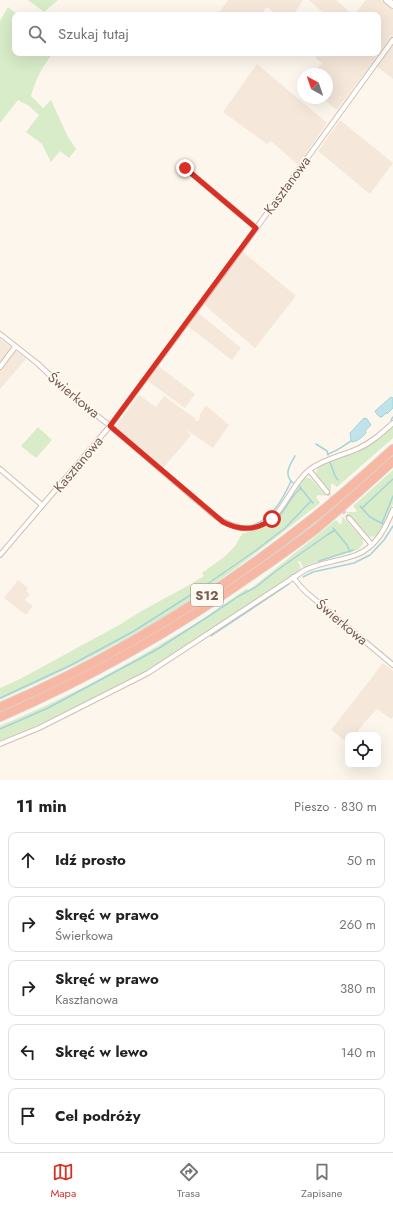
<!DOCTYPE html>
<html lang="pl">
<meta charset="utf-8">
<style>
:root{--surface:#fff;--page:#f2f2f2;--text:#222;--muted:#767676;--line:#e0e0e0;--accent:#d93025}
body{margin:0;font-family:Jost,sans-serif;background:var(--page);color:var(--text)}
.controls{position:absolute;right:12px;bottom:12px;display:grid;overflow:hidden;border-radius:8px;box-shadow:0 4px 16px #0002}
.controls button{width:36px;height:36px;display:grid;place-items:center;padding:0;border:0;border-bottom:1px solid var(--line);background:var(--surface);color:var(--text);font:20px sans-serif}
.compass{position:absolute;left:297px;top:68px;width:36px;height:36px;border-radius:50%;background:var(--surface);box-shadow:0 4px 16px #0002;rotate:320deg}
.stop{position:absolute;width:12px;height:12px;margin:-9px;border:3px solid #d93025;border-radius:50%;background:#fff}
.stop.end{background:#d93025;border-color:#fff;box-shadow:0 1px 4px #0008}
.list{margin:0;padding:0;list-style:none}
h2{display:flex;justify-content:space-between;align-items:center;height:52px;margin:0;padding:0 16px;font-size:17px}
h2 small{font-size:13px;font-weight:400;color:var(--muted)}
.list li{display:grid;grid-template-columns:26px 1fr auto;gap:12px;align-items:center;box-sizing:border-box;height:56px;margin:0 8px 8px;padding:0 8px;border:1px solid var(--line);border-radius:8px}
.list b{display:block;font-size:15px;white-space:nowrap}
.list p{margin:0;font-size:13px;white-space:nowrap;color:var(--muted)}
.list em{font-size:13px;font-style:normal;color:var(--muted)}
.icon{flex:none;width:22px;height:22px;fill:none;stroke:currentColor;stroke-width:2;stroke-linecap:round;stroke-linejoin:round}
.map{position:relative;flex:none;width:393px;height:780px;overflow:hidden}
.search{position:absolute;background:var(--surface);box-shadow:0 4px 16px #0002;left:12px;right:12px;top:12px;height:44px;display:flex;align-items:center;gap:10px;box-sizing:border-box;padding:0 14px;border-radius:8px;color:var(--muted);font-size:15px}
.sheet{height:372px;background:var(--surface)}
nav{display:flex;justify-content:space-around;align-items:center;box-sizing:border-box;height:56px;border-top:1px solid var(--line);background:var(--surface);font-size:11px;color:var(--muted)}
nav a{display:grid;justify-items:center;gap:2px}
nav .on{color:var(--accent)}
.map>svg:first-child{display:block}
.residential{fill:#f5e8da}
.green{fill:#d8ecc9}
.water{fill:#bfe3e8;stroke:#a5d3da}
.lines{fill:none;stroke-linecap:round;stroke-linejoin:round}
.stream{stroke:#a5d3da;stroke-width:1.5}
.street-tunnel{stroke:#dcd0c4;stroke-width:4;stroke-dasharray:4 2;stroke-linecap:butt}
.street-casing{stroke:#d1beb0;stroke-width:6}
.secondary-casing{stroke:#d6c0b0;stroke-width:8}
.highway-casing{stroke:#dad1cd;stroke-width:10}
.street{stroke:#fff;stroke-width:4}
.secondary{stroke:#fff;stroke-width:6}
.highway{stroke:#f7b7a3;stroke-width:8}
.route{stroke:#d93025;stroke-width:5}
.labels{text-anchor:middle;stroke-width:3;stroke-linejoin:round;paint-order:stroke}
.shield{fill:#fffaf3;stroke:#a28b7f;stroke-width:1}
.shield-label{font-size:13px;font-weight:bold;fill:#7a5c4d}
.street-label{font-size:14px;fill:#7a5c4d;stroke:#fffaf3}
</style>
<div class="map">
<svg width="393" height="780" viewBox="0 0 393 780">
<rect width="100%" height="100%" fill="#fdf6ec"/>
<path class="residential" d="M228,0h75l-10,15h-16l-10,-8 -7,8h-40l-2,-1z
M309,0h27l17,15h-27z
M366,0h15l12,10v25l-56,75 -15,-12h5v-24h-15l10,-11 -7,-5 5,-5h58v-38h-24z
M393,44v35l-17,-13z
M257,64l70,59 -29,42 -27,-24 -4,3 -44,-32z
M340,120l53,43 -23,31 -52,-43z
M242,251l54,45 -41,52 -52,-44z
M196,311l45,37 -9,12 -46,-35z
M0,339l26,20 -26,30z
M156,364l39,30 -10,14 -40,-29z
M139,395l17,12 8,-11 32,23 -1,2h3l3,-4 -2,-1 7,-11 23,20 -16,23 -25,-17 -1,1 4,2 -2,4 -26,30 -48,-41z
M18,580l10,8 -2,3 4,3 -5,6 8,6 -7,9 -22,-17z
M383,663l10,8v46l-2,2 -14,-10 -14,15 -8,11h-7v8l-17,-13z"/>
<path class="green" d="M28,0h30l-14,12z
M8,7l10,8h-3v38h38c-11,14 -17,26 -22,43l12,12 8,-8 17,37 8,12 -7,9 -9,-7 -9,11 -9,-18 -16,-12 13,-17 -10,-9 -11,-6 -18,23v-102z
M393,426v12l-56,49 -5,-4 -1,2v7l-2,-3 -1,1 -9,-12 -3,-5c1,-7 8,-9 14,-12 9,-4 18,-5 27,-9 13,-7 25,-16 36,-26z
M38,427l14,13 -16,18 -15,-12z
M393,451v5l-43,38 -43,36 -43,34 -103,68 -59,33 -102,49v-3l196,-105z
M393,470v34l-9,19 -8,13 -6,1 -3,-2 -20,-23h8l2,-1 -4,-5z
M306,478h4l2,2 14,16 -8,-1 -2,2 4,6c-51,40 -101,81 -157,114 -53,32 -107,58 -163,83v-12l20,-9 101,-55c26,-18 56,-31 83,-48l-2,-3 22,-16 11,-11 7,-12c6,-3 14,-3 21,-6 19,-9 28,-32 39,-48z
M342,516l21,23v5l-5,6 -48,14 -5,3h-2l-3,-6h-2l3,7 -2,3 -129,85 -24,15 -108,54 -38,16v-15l43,-19 47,-23 47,-26 58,-34 51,-35 3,1 87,-70 4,4 2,-1z"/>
<path class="water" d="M391,397l2,1v10l-6,6 -1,-1 -4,4h-2l-4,-4 -1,-2z
M364,418l3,1 4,6 -6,6 1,2c-5,5 -8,8 -14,9l-1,-2 -1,-7z"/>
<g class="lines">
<path class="stream" d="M391,420l2,-3
M316,444l11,7 1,4
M328,454c12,-4 13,-7 23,-13
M330,462l5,14 3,4
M293,483c-10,-9 -3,-18 2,-27
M299,486l14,17
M360,506l10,11 13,7
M362,508l31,-29
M274,522c11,-9 15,-25 27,-34
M382,523l11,-27
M253,525c19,-6 30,-26 38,-44
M333,528l14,17 3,7
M319,561l34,-11
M303,577l10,-5 41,-9 16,-8 14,-15 9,-14
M211,636l78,-52
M0,698l71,-33 63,-34 69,-44 52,-36 30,-23 26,-27
M0,729l48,-21 108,-58 50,-32 33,-22 17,-9 20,-16 51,-36 8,-5"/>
<path class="street-tunnel" d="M327,492l22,26"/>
<defs>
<path id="street" d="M185,168l71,60
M0,334l37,29 31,29 42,34 105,90c11,8 23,14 37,12 31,-5 35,-40 57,-58l18,22
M0,367l15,-20
M0,469l42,36
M309,470c14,-11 32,-14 48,-21 14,-6 25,-16 36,-26
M349,518l23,27
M0,555l110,-129 110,-148 173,-238
M293,577l8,10 6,6 86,72
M0,744l39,-16 109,-55 157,-103c17,-8 35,-9 51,-15 20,-8 29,-26 37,-45"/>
<path id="secondary" d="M387,0l6,5"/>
<path id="highway" d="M0,707c110,-47 214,-111 308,-185 30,-23 57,-48 85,-73
M0,717c89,-39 173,-86 252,-142 22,-15 43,-30 64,-46 26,-22 52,-45 77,-68"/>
</defs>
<use href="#street" class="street-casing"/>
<use href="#secondary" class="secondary-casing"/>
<use href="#highway" class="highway-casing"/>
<use href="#street" class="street"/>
<use href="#secondary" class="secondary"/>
<use href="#highway" class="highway"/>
</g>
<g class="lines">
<path class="route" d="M185,168l71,60 -146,198 113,96c17,9 33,9 49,-3"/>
</g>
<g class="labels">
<rect class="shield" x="191" y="584" width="32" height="22" rx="3"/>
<g class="shield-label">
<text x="207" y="600">S12</text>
</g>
<g class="street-label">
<text transform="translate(287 185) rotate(-54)" y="5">Kasztanowa</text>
<text transform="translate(74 395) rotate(40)" y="5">Świerkowa</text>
<text transform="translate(78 464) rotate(-50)" y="5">Kasztanowa</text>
<text transform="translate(342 622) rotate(40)" y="5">Świerkowa</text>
</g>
</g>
</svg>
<div class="controls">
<button><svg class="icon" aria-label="locate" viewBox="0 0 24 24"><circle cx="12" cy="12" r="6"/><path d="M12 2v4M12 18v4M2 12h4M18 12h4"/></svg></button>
</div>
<svg class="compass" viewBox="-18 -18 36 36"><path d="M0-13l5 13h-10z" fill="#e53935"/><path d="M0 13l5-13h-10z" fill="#767676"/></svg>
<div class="stop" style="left:272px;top:519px"></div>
<div class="stop end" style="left:185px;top:168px"></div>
<div class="search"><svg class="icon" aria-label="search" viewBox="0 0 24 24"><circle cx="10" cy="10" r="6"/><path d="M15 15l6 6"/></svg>Szukaj tutaj</div>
</div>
<section class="sheet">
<h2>11 min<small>Pieszo · 830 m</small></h2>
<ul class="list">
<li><svg class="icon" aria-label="ahead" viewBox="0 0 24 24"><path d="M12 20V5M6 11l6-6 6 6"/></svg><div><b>Idź prosto</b></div><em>50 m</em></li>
<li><svg class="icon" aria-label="right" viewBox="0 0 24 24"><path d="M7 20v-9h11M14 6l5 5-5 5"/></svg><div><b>Skręć w prawo</b><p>Świerkowa</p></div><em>260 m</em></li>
<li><svg class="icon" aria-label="right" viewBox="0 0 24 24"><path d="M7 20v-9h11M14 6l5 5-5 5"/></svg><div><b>Skręć w prawo</b><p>Kasztanowa</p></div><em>380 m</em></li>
<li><svg class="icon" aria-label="left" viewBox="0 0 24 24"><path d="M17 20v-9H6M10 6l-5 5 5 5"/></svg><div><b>Skręć w lewo</b></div><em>140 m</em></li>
<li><svg class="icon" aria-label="arrive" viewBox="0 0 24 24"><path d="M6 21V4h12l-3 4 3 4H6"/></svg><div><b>Cel podróży</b></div></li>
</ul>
</section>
<nav>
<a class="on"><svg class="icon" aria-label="map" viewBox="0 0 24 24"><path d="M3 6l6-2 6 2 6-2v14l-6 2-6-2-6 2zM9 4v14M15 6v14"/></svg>Mapa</a>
<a><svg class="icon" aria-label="directions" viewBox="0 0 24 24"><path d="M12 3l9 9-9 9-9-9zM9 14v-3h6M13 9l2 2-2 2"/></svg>Trasa</a>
<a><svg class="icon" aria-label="saved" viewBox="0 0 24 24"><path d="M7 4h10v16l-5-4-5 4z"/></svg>Zapisane</a>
</nav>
